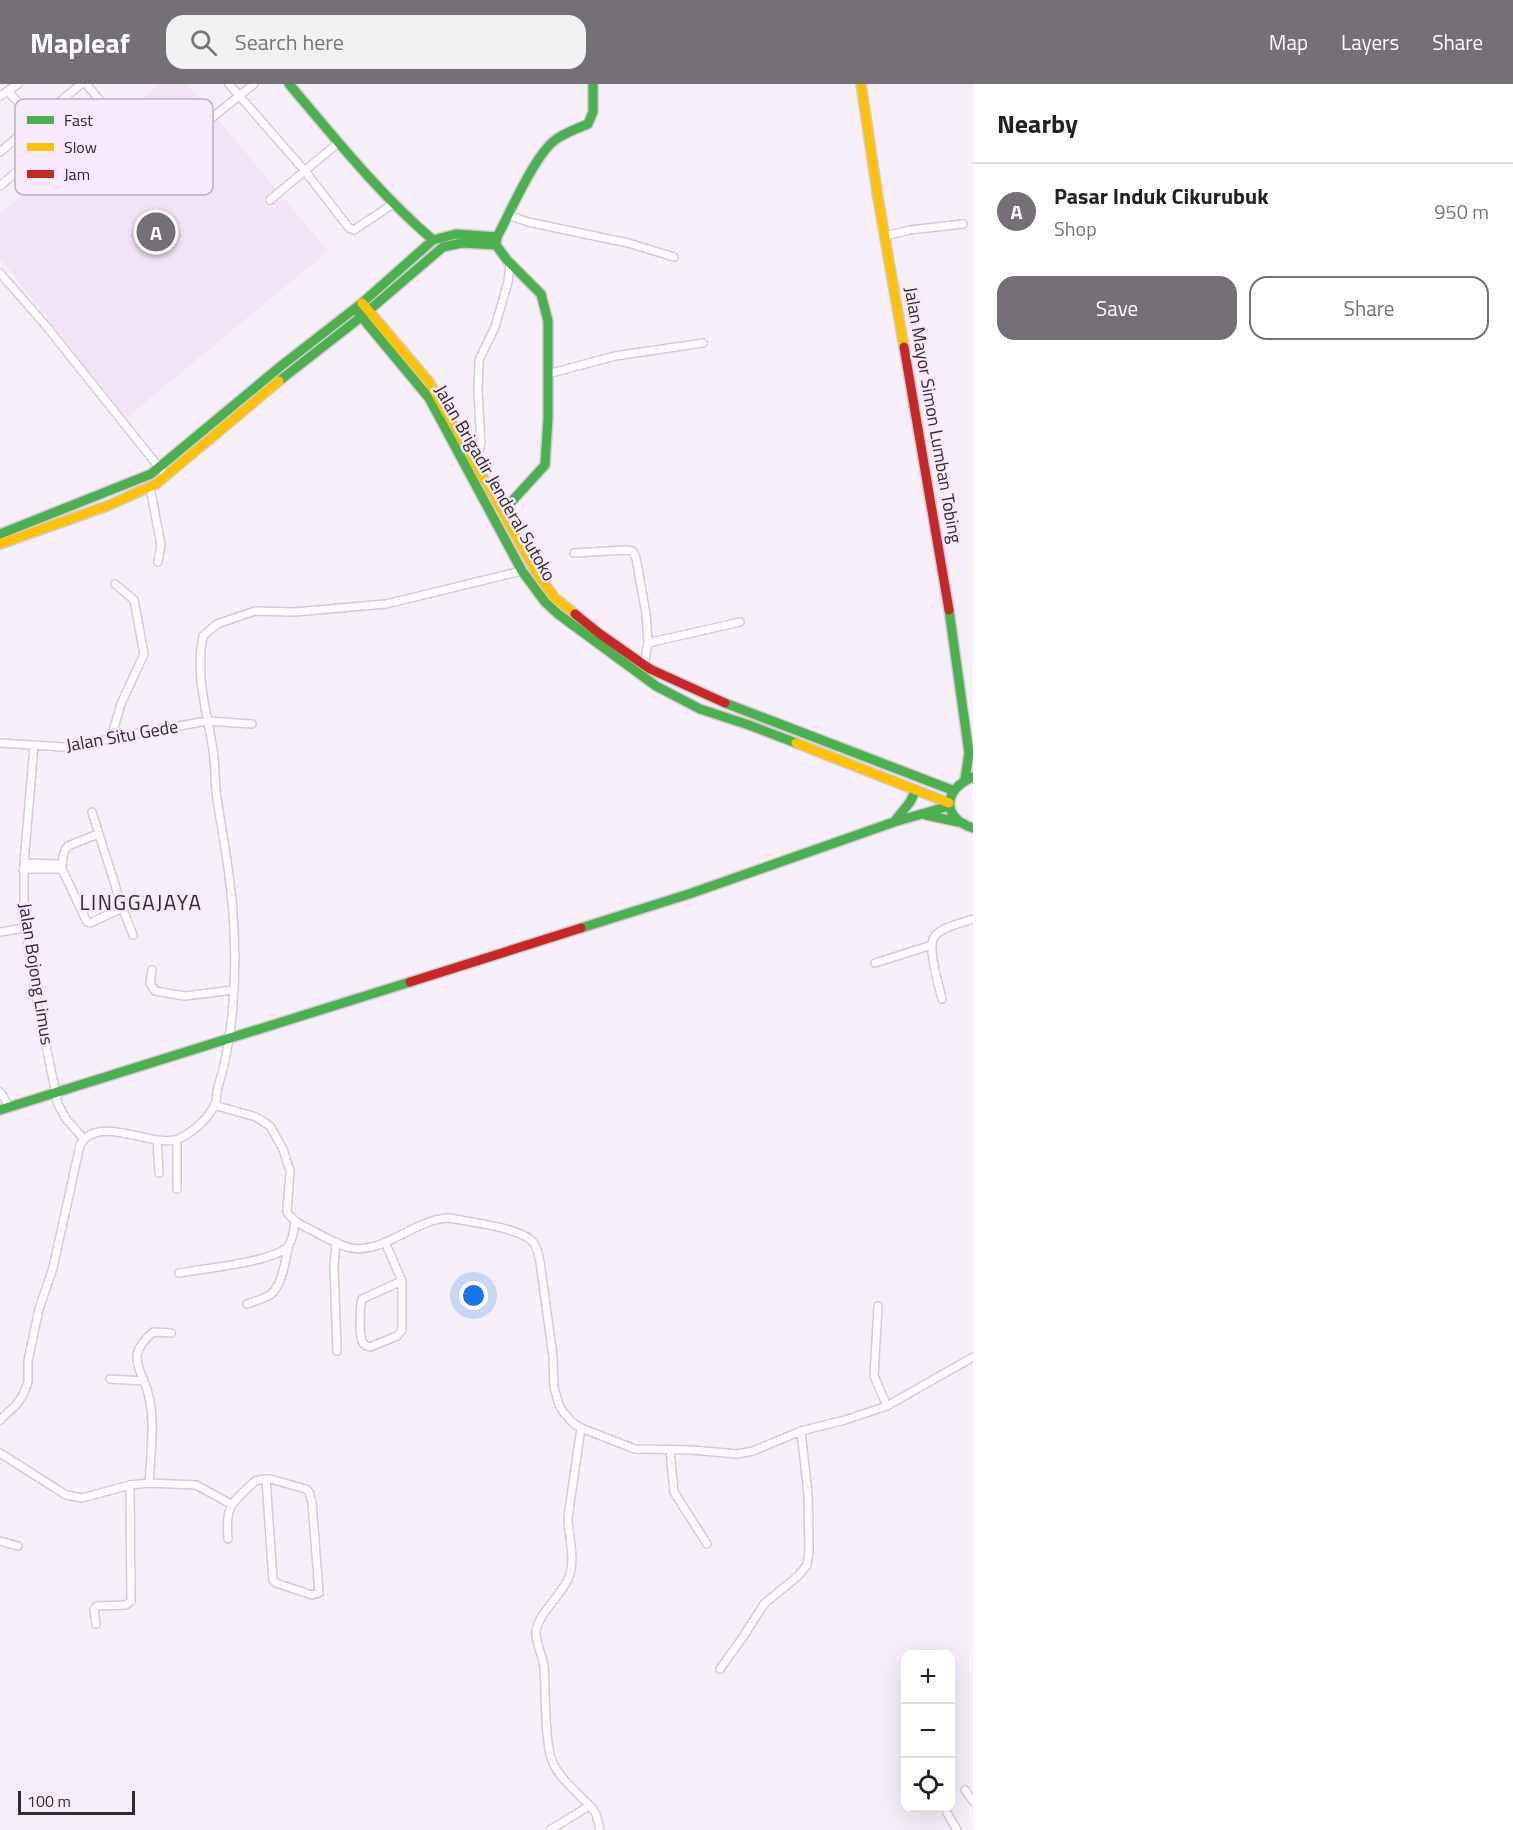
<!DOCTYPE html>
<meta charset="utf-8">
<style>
:root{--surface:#fff;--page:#f2f2f2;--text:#222;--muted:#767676;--line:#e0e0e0;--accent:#756f77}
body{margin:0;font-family:"Titillium Web",sans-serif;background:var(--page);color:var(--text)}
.controls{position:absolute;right:18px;bottom:18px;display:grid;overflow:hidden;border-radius:12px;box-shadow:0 6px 24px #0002}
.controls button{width:54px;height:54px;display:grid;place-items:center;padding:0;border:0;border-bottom:2px solid var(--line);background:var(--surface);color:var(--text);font:30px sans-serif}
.scale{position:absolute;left:18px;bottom:15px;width:117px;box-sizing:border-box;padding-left:6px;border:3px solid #302a31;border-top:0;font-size:16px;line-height:21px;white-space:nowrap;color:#302a31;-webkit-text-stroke:4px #f9e9fd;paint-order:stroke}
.you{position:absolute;left:474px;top:1212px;width:21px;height:21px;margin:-15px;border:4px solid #fff;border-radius:50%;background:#1a73e8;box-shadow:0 0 0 9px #1a73e833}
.badge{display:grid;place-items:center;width:39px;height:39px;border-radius:50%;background:var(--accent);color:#fff;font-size:20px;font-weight:700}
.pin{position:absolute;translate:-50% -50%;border:3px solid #fff;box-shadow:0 2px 6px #0006}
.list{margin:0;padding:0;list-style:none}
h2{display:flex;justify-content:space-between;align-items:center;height:78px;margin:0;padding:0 24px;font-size:26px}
h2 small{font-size:20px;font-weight:400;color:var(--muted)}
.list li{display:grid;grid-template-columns:39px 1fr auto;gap:18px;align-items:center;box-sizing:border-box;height:96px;padding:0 24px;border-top:2px solid var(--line)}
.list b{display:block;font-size:22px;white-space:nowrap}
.list p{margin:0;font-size:20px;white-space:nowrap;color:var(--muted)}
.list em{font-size:20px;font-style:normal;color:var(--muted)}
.actions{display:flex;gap:12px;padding:18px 24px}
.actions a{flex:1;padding:14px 0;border:2px solid var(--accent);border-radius:18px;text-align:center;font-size:21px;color:var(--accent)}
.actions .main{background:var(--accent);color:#fff}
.icon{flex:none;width:33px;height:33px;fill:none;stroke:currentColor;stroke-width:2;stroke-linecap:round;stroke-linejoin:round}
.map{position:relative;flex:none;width:973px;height:1746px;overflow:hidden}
header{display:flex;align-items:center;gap:36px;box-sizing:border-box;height:84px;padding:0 30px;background:var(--accent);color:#fff}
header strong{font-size:28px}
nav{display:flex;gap:33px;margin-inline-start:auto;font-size:21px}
.search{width:420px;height:54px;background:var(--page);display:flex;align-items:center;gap:15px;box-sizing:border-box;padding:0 21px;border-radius:18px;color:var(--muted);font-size:22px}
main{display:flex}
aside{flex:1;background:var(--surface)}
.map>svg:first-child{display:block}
.built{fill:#f2e3f6}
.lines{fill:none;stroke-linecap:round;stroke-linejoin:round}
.street-casing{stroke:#d3ccd5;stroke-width:10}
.fast-casing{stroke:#d3ccd5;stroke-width:12}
.slow-casing{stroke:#d3ccd5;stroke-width:12}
.jam-casing{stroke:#d3ccd5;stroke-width:12}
.street{stroke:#fefcfe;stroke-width:7}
.fast{stroke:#4caf50;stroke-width:9}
.slow{stroke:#ffc107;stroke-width:9}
.jam{stroke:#c62828;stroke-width:9}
.labels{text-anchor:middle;stroke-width:5;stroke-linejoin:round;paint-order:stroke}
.street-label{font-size:18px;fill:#302a31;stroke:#f9e9fd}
.quarter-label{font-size:21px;letter-spacing:1.5px;fill:#302a31;stroke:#f9e9fd}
.key{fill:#f9e9fd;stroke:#bdb0c0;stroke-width:1.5}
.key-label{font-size:16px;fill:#302a31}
</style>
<header>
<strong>Mapleaf</strong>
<div class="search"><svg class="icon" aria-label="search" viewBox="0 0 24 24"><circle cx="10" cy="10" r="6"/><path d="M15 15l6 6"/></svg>Search here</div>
<nav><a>Map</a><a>Layers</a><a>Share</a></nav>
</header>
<main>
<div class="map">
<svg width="973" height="1746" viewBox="0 0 973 1746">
<rect width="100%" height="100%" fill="#f6eef8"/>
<path class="built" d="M160,0h28l140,167 -202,167 -126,-160v-45z"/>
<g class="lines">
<defs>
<path id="street" d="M86,0l17,20
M229,0l76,87 44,57 5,2 39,-26
M8,8l29,29
M0,12l18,-12
M204,40l50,-40
M0,68l81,-68
M0,102l53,-46
M270,116l68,-57
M508,131l20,7 100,21 46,14
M885,152l25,-6 53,-6
M0,189l47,54 115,144
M548,290l67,-18 88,-13
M475,377l6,-17 -3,-52 1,-32 16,-33 13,-45 2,-19
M150,403l11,58 -3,17
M574,469l52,-3 7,1 3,7 10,56 2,29 -4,22
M648,559l92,-21
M111,654l10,-34 23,-50 -10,-54 -19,-16
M0,659l63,4 28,-3 20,-6 96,-17 45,3
M34,662l-10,117v56l12,78 22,107 8,15 18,20
M92,728l30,95 11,28
M98,750l-30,12c-5,5 -6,15 -6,23l25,53 3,1 50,-23
M24,779l36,1
M23,785h39
M0,848l25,-4
M875,879l57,-18
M152,886l-2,13 5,8 30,5 48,-6
M942,915c-3,-14 -15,-50 -8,-62 7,-10 28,-14 39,-18
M0,1008l10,15
M214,1021l42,12 14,9 13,23 7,22 -3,41c7,11 19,15 30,21 9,5 20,11 30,14 35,10 66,-28 102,-29 20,4 67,9 82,22 6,5 7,14 9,22l13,95 1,30 5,18 5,8 9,10 8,5 54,21 57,1 45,4 16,-3 48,-20 44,-11 42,-14 86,-49
M157,1056l2,33
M177,1105v-49
M336,1158l-2,24 3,85
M385,1158l17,39v49l-5,6 -27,11c-4,-2 -7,-2 -8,-6 -3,-8 -2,-34 0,-42l40,-18
M179,1189c21,-4 99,-11 110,-28 4,-6 5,-17 6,-23
M247,1220c8,-3 16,-5 23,-9 13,-10 15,-35 19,-50
M878,1222l-4,70 13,30
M110,1295l34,2c13,30 7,69 5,102
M144,1297c-11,-23 -10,-32 9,-49l18,1
M0,1336l16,-15 7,-10 5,-13v-21l11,-52 14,-41 27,-123c18,-31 68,1 95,-5 8,-2 16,-8 23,-14 6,-5 13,-14 17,-21 2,-5 1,-12 3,-18 19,-60 20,-141 12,-203 -3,-29 -9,-57 -13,-86 -3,-17 -1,-36 -5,-54 -6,-36 -17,-71 -9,-108l14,-12 38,-13 39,1 92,-8 136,-33
M581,1344l-13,89c0,19 8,41 1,60 -7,18 -31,37 -33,54 -1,13 7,24 8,36 2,23 0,77 9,96 7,16 27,32 39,45l4,6 4,16
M670,1366l4,42 33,52
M0,1369l66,42 16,3 48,-13 19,-2 47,2 35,19
M228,1455c-3,-34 4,-36 27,-58 5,-2 9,-2 15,-2l36,10 3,3 3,10 7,91 -7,2 -36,-12 -3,-3 -7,-101
M0,1457l18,5
M96,1540l-2,-15 3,-3 29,-1 5,-4 -1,-116
M720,1585l23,-32 21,-33 34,-28 9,-11 2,-14 -1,-57 -7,-63
M965,1706l8,11
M947,1729l10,17
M550,1746l39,-24"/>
<path id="fast" d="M289,0c46,54 90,110 144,156
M355,225l74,89 93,173 23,31 13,12 98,72 44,23 49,16 47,18
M279,297l82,-64 82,-70 19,-4 34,2
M503,427l42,-46 3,-47v-97l-7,-27 -34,-34 -11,-15 1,-8c13,-24 39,-86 61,-99 9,-6 20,-10 30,-14l5,-12v-28
M0,450l151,-60 130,-108 81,-63 71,-63 23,-6 41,3
M949,526l20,143 -4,26
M725,619l227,87
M973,693c-30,12 -32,41 0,51
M926,731l32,7
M894,738l16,-20 6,-12
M581,844l108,-34 205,-72 55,-16
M0,1026l410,-128"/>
<path id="slow" d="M861,0l17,114 26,149
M362,219l67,79 109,193 17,23 20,16
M0,460l107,-38 49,-22 123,-103
M796,659l153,60"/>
<path id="jam" d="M904,263l45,263
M575,530l25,20 50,35 75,34
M410,898l171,-54"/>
</defs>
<use href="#street" class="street-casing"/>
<use href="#fast" class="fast-casing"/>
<use href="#slow" class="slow-casing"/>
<use href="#jam" class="jam-casing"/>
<use href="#street" class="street"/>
<use href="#fast" class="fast"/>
<use href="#slow" class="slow"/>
<use href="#jam" class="jam"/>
</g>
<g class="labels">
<g class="street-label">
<text transform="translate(933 331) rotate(80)" y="6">Jalan Mayor Simon Lumban Tobing</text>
<text transform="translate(495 399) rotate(60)" y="6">Jalan Brigadir Jenderal Sutoko</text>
<text transform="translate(122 652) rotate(-10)" y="6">Jalan Situ Gede</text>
<text transform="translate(36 890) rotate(81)" y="6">Jalan Bojong Limus</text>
</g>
<g class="quarter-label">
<text x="141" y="826">LINGGAJAYA</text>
</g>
</g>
<rect x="15" y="15" width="198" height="96" rx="9" class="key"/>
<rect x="27" y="32" width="27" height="8" fill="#4caf50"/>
<rect x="27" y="59" width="27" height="8" fill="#ffc107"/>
<rect x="27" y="86" width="27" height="8" fill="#c62828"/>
<g class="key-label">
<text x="64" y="42">Fast</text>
<text x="64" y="69">Slow</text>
<text x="64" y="96">Jam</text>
</g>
</svg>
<div class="controls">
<button>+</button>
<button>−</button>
<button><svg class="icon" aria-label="locate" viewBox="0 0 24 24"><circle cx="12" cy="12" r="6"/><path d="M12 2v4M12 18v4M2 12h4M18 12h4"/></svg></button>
</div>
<div class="scale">100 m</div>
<div class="you"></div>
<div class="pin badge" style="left:156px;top:148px">A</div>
</div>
<aside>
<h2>Nearby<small></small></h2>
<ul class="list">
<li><span class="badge">A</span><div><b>Pasar Induk Cikurubuk</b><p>Shop</p></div><em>950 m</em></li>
</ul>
<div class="actions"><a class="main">Save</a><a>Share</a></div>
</aside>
</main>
